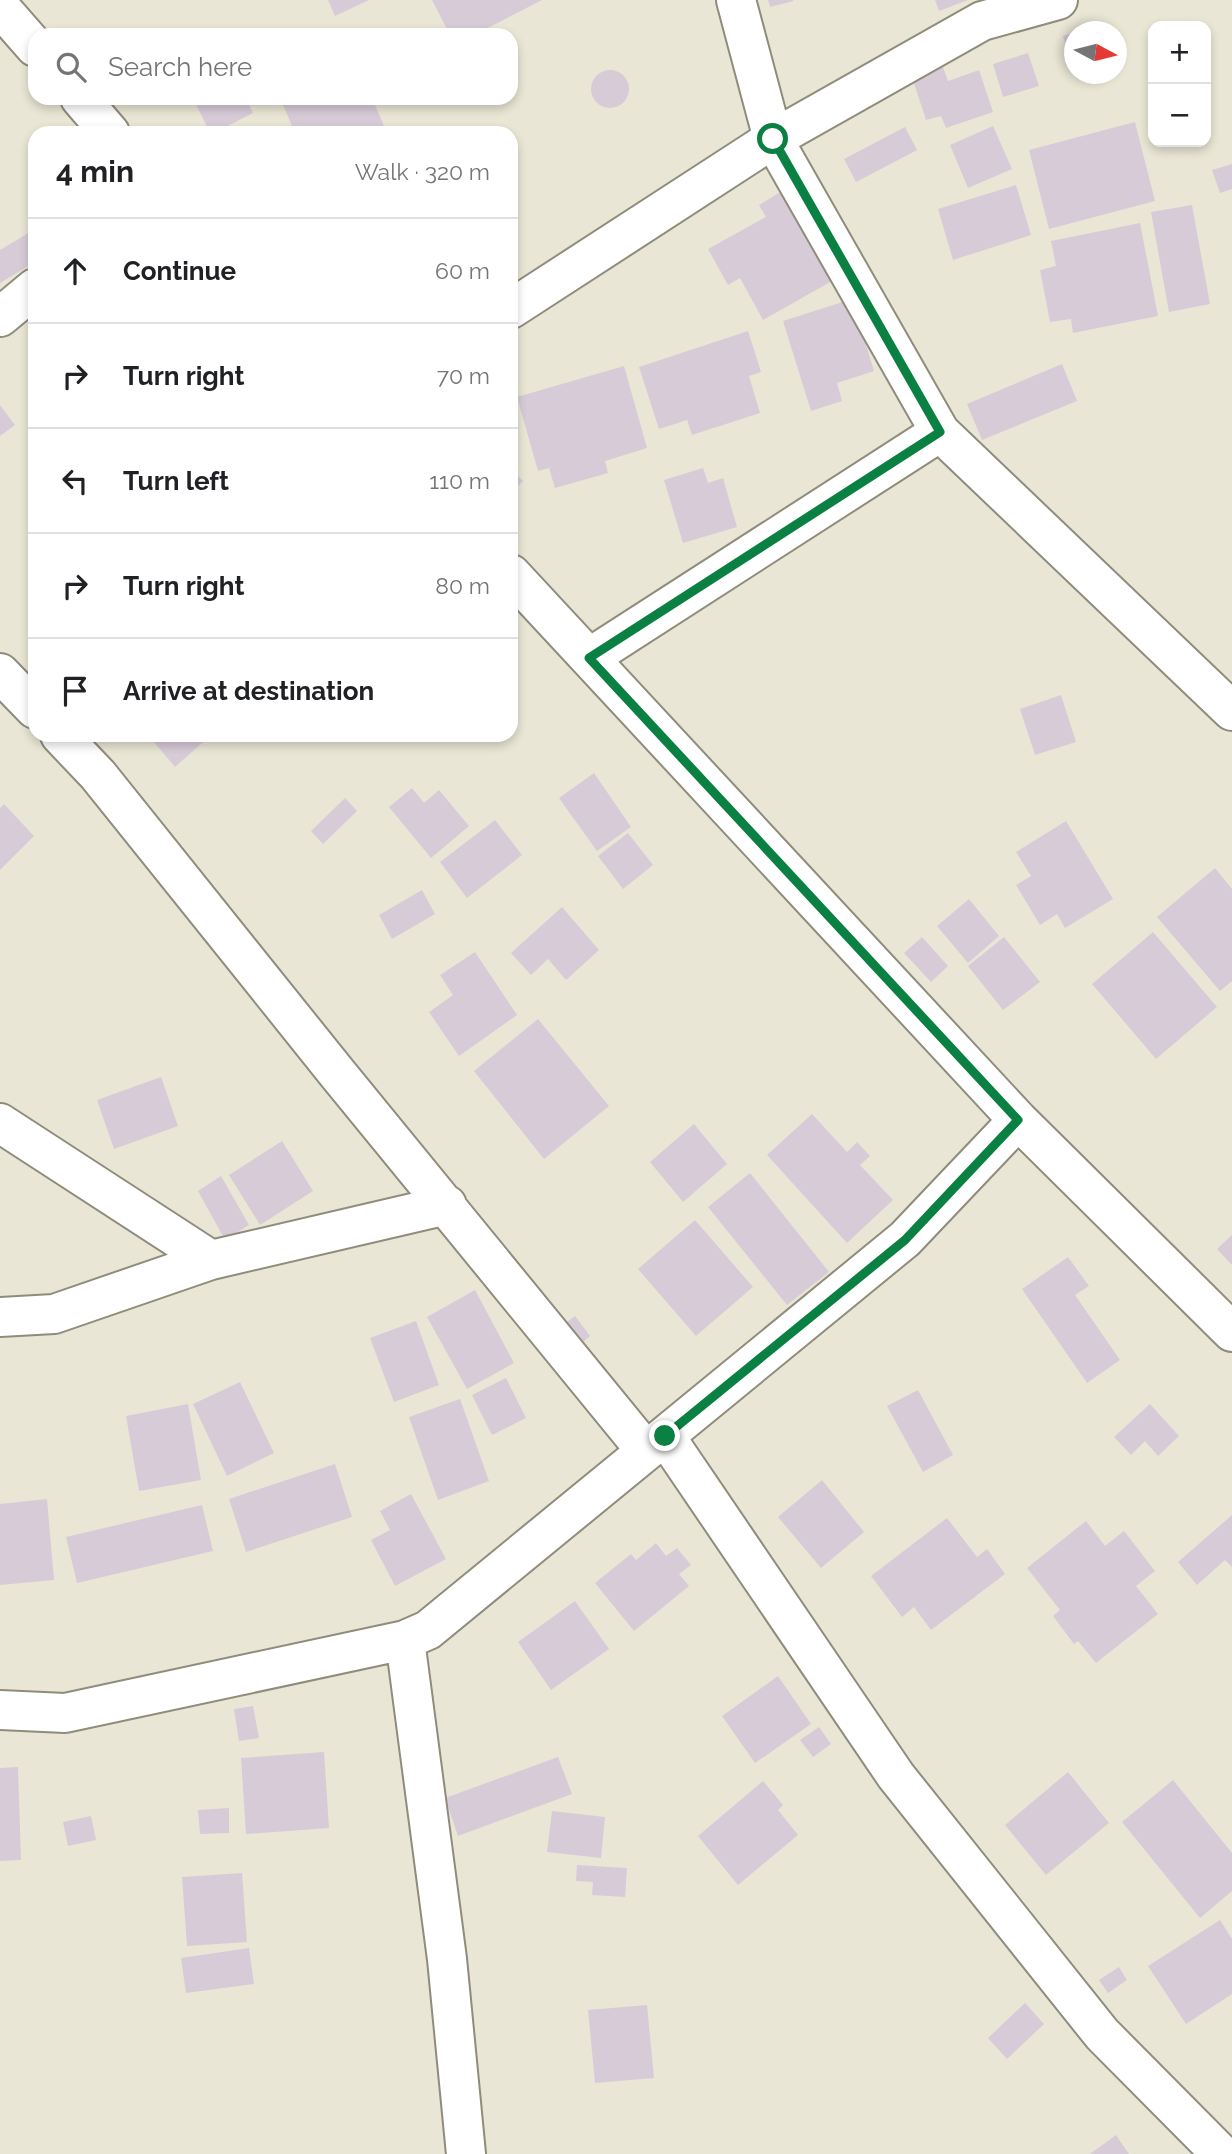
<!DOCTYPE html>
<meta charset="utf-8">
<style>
:root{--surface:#fff;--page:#f2f2f2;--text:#202124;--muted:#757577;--line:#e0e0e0}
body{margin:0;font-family:Raleway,sans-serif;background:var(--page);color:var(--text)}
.controls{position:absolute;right:21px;top:21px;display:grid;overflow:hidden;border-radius:14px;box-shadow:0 4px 10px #0003}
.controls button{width:63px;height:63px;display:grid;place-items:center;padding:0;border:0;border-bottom:2px solid var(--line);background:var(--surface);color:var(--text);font:35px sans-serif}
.compass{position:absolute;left:1064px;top:21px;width:63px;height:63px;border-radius:50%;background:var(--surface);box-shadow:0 4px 10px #0003;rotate:97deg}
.stop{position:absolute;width:21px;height:21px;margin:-16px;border:5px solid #0b8043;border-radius:50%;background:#fff}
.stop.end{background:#0b8043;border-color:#fff;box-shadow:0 2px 7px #0008}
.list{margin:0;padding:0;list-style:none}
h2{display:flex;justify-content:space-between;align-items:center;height:91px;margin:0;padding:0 28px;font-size:30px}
h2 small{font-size:23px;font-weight:400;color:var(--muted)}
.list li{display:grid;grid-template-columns:46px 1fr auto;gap:21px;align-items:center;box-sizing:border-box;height:105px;padding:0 28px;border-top:2px solid var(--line)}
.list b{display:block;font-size:26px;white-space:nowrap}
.list em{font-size:23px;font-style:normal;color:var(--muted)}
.icon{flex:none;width:38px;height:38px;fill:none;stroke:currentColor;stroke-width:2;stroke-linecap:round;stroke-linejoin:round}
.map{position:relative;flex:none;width:1232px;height:2154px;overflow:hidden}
.search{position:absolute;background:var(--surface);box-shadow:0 4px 10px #0003;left:28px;top:28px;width:490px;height:77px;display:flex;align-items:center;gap:18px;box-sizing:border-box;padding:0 24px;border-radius:21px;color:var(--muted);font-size:26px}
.panel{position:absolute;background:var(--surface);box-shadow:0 4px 10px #0003;left:28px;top:126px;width:490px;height:616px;border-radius:21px}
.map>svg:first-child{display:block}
.building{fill:#d8cbd8}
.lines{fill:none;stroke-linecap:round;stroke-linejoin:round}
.street-casing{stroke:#8f8c7c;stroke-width:42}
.street{stroke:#fff;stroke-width:38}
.route{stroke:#0b8043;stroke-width:9}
</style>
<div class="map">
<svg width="1232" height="2154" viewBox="0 0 1232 2154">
<rect width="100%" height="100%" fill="#e9e6d5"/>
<path class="building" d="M328,0h41l-34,16z
M432,0h110l-68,35h-24z
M768,0h25v1l-23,6z
M935,0h33l-29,11z
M1103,25l2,7h-24v-1z
M1074,33v40l-11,-37z
M1028,53l11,33 -36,11 -10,-33z
M943,67l5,14 31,-11 14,42 -47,16 -5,-12 -15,4 -14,-43z
M591 89a19 19 0 1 1 38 0a19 19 0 1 1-38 0Z
M193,98h53l7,15 -39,20h-4z
M280,98h92l15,35h-92z
M1135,122l20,79 -106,28 -20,-79z
M993,126l19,43 -44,19 -18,-43z
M905,127l12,23 -61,32 -12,-23z
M1232,164v25l-12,4 -8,-23z
M1016,185l15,50 -78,25 -15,-51z
M782,191l50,90 -69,39 -23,-42 -12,7 -20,-36 58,-32 -7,-12z
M1192,205l18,99 -41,8 -18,-100z
M1140,223l18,93 -85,17 -2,-14 -21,3 -10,-52 16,-4 -5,-25z
M35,229v33l-35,21v-33z
M852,299l22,72 -37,12 5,18 -31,10 -28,-90z
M748,331l13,41 -12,4 11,37 -68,22 -5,-15 -28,9 -20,-62z
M1062,364l15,37 -95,39 -15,-36z
M624,366l23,82 -42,13 3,12 -53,15 -6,-20 -11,3 -21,-74z
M0,405l15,20 -15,11z
M703,468l5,15 15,-5 14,49 -54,16 -19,-63z
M511,469l12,12 -12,12z
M1061,695l15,47 -41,13 -15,-46z
M148,735h63l-36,32z
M594,773l37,54 -34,24 -38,-53z
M412,788l12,15 15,-13 30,36 -38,32 -42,-51z
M345,798l12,13 -34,33 -12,-13z
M4,804l30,32 -34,34v-62z
M495,820l27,35 -55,43 -27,-36z
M1066,821l47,78 -48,29 -8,-14 -17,11 -24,-40 15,-9 -15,-24z
M628,833l25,32 -30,24 -25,-33z
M1215,868l17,21v92l-12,10 -63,-74z
M422,890l13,24 -43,25 -13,-24z
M969,899l30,37 -31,27 -31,-37z
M562,907l37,43 -33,30 -18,-21 -17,16 -20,-22z
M1153,932l64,75 -61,52 -64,-75z
M922,937l26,29 -17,16 -27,-29z
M1004,937l36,45 -37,28 -35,-44z
M475,952l42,63 -58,41 -30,-44 24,-17 -13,-20z
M538,1019l71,87 -65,53 -70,-88z
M161,1077l17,49 -64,23 -17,-49z
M812,1114l35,38 10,-10 13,14 -10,9 33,35 -46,43 -80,-88z
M694,1124l33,40 -44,38 -33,-40z
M282,1141l31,50 -53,34 -31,-50z
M750,1173l79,99 -42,33 -79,-98z
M221,1176l28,49 -24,15 -27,-49z
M695,1220l58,67 -57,49 -58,-67z
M1232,1235v30l-15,-16z
M1068,1257l21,29 -14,9 45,65 -33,23 -65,-94z
M475,1290l39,73 -47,26 -40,-72z
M575,1316l15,20 -13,11 -16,-21z
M416,1321l23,64 -45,17 -24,-64z
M506,1378l20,40 -34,17 -20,-40z
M240,1382l34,71 -47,23 -34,-72z
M918,1390l35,65 -30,17 -36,-66z
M460,1399l29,82 -51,19 -29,-83z
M188,1404l13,76 -62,11 -13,-75z
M1150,1404l29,32 -21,20 -13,-15 -14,14 -17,-18z
M335,1464l17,53 -106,35 -17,-53z
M822,1480l42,52 -43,36 -43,-51z
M411,1494l35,65 -51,27 -24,-46 19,-10 -10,-19z
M47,1499l7,81 -54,5v-81z
M202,1505l11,46 -136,32 -11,-46z
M1232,1515v52l-7,-7 -28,25 -19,-23z
M947,1518l30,39 10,-8 18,25 -74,56 -17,-23 -12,10 -31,-41z
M1086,1521l19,25 19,-15 31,40 -19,15 22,28 -62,49 -18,-22 -4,3 -21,-28 7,-6 -33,-42z
M656,1543l10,13 11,-8 14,17 -12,9 10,12 -55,45 -39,-48 36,-29 5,6z
M575,1601l34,48 -58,41 -33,-48z
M778,1676l33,48 -56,39 -33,-47z
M253,1706l6,32 -20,3 -5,-32z
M819,1727l12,17 -18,13 -13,-17z
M324,1752l5,76 -83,6 -5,-76z
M558,1757l14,37 -114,42 -13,-38z
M18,1767l3,93 -21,1v-93z
M1068,1772l41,51 -63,52 -41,-50z
M1173,1780l59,73v38l-32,27 -78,-96z
M763,1781l20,24 -5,5 20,25 -60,50 -40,-49z
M229,1808v25l-29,1 -2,-24z
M552,1811l53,6 -4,41 -54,-6z
M91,1816l5,24 -28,6 -5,-24z
M577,1865l50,3 -2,29 -33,-2 1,-13 -17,-1z
M242,1873l5,69 -60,4 -5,-69z
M1220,1920l12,19v55l-46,30 -38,-58z
M249,1948l5,36 -68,9 -5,-35z
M1119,1967l8,13 -19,13 -9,-13z
M1025,2003l19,21 -37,35 -19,-21z
M647,2005l7,73 -59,5 -7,-73z
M1116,2135l13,19h-39z"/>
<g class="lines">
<defs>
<path id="street" d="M736,0l37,139 167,293 292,279
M0,7l35,40
M80,98l30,35
M511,309l262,-170 209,-118 76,-21
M0,317l35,-29
M511,574l507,546 214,212
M589,658l351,-226
M0,673l35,36
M60,735l38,40 239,298 309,378
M0,1123l211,137
M0,1317l54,-3 157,-54 236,-55
M665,1436l231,340 206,258 119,120
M405,1640l42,319 19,195
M0,1710l65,3 340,-73 23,-10 477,-391 113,-119"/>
</defs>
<use href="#street" class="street-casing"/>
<use href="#street" class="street"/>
</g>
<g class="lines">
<path class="route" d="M665,1436l240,-196 113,-120 -429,-462 351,-226 -167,-293"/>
</g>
</svg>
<div class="controls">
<button>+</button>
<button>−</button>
</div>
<svg class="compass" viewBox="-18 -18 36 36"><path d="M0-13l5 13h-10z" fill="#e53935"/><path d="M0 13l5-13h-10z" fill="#757577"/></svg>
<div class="stop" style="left:773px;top:139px"></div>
<div class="stop end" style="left:665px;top:1436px"></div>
<div class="search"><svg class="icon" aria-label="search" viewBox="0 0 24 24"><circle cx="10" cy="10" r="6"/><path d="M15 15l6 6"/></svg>Search here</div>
<section class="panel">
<h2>4 min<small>Walk · 320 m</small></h2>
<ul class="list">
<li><svg class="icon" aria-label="ahead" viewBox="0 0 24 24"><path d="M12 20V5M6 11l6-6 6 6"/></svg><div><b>Continue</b></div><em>60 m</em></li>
<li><svg class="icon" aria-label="right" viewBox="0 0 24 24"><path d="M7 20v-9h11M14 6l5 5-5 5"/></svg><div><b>Turn right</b></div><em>70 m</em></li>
<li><svg class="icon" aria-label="left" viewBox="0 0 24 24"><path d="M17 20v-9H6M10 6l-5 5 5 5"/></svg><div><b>Turn left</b></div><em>110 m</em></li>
<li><svg class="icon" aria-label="right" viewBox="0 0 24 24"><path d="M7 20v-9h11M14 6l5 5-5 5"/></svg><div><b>Turn right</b></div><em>80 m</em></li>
<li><svg class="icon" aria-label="arrive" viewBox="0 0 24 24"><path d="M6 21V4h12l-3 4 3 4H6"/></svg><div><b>Arrive at destination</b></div></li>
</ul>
</section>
</div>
